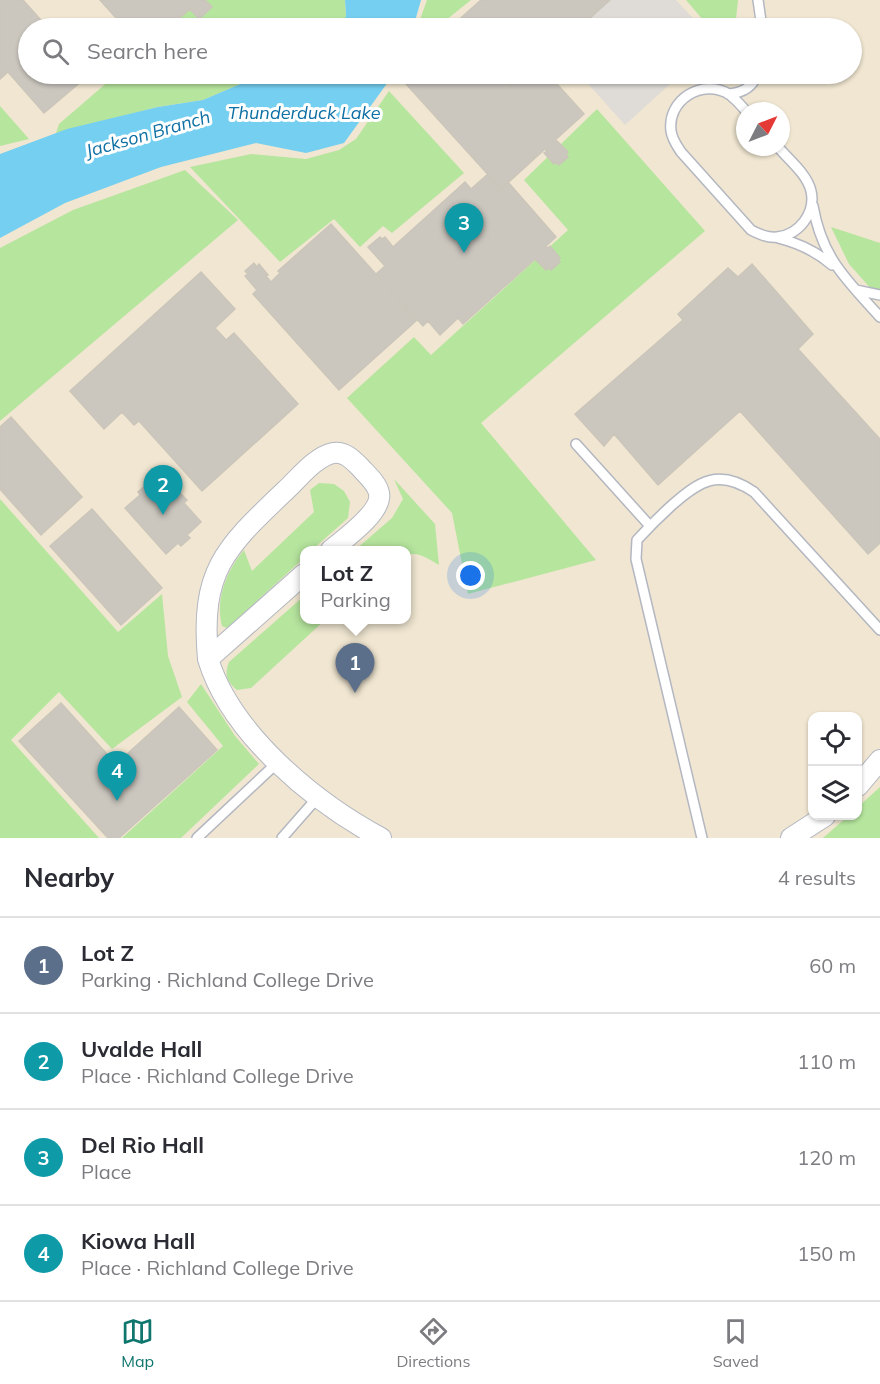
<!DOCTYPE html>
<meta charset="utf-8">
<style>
:root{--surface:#fff;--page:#f7f7f7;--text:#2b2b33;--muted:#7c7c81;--line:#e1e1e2;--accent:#0f766e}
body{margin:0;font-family:Mulish,sans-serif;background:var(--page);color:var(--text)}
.controls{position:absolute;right:18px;bottom:18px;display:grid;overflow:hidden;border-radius:12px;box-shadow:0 2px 4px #0004}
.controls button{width:54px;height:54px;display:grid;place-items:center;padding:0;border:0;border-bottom:2px solid var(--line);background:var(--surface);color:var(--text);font:30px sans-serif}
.compass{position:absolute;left:736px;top:102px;width:54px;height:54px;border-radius:50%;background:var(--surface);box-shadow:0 2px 4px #0004;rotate:48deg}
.you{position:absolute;left:471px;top:576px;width:21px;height:21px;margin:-15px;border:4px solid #fff;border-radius:50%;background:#1a73e8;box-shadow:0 0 0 9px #1a73e833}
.badge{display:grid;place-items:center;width:39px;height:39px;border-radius:50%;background:var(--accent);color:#fff;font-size:20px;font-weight:700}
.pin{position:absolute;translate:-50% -50px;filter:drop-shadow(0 2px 3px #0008)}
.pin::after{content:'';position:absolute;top:32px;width:21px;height:18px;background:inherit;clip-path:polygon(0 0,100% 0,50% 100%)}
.popup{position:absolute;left:300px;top:546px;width:111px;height:78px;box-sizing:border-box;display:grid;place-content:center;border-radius:12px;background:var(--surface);filter:drop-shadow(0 2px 4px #0005);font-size:20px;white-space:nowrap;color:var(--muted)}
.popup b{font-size:22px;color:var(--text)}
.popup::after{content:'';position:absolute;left:50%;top:100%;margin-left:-12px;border:12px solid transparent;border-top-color:var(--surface)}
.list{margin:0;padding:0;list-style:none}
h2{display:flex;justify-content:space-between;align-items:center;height:78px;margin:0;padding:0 24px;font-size:26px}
h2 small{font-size:20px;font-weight:400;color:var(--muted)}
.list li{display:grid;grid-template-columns:39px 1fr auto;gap:18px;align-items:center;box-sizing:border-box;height:96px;padding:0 24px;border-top:2px solid var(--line)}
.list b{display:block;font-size:22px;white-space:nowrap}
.list p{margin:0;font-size:20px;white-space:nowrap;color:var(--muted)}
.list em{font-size:20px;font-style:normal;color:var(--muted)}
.icon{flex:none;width:33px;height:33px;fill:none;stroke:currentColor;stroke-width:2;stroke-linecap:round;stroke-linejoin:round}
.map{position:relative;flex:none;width:880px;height:838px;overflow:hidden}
.search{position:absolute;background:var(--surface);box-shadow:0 2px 4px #0004;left:18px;right:18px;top:18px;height:66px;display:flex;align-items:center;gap:15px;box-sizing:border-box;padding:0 21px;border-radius:33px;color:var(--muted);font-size:22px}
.sheet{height:462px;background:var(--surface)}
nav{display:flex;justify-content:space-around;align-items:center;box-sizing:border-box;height:84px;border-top:2px solid var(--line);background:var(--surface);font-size:16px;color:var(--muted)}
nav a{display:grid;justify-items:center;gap:3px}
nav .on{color:var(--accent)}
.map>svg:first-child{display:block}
.education{fill:#f0e6d1;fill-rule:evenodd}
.green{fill:#b6e59e}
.plaza{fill:#dfdcd8}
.water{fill:#75cff0}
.building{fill:#cbc7bf;stroke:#cbc5ba;stroke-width:1.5}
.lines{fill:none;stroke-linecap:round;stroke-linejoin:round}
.lane-casing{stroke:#b4b7c1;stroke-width:12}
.street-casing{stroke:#b4b7c1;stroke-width:22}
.lane{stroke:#fff;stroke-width:9}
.street{stroke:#fff;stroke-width:20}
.labels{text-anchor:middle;stroke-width:6;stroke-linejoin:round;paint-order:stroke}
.water-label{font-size:18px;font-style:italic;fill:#0d6fa3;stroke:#fff}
</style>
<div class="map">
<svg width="880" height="838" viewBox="0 0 880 838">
<rect width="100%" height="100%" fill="#efe9e1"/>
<path class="education" d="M0,0h880v838h-880zM28,28h824v46h-824zM745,111h36v36h-36zM304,550h102v70h-102zM812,716h46v100h-46z"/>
<path class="green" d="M205,0h140l1,15 -3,13h-175l22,-19 21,-2z
M427,0h44l-35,28h-19z
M686,0h52l-3,28h-25z
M117,74h157l-15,2 -56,24 -45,7 -102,26 3,-9z
M389,91l75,82 -72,60 -9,-7 -23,21 -26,-28 -54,43 -90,-95 61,-13 55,5 33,-9 17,-11z
M0,106l29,33 -29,7z
M597,109l108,122 -224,192 115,137 -128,34 -16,-81 -105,-115 67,-61 17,18 137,-125 -44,-50z
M185,170l53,50 -238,201v-173l73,-38z
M831,227l49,16v56l-31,-35z
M394,479l41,45 4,41c-10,-6 -21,-14 -33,-10v-5h-51l37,-32 11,-19z
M319,483l15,1 10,7 6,11 -2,16 -36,32h-8v8l-77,70 -5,-2c-7,-27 5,-56 22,-76l8,21 62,-59 -4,-22z
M0,499l118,133 44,-38 6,62 14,41 -70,52 -53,-57 -48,48 88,98h-99z
M304,596v24h21l-74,68 -14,2c-10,-8 -13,-15 -8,-28z
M201,684l34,52 24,28 -78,74h-59l101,-92 -36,-44z
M880,787v51h-57l25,-22h10v-9z"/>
<path class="plaza" d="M610,0h66l26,28h-123z
M586,74h95l-56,51 -43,-48z"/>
<path class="water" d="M345,0h76l-8,28h-70l3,-13z
M274,74h118l-4,8 -44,61 -38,10 -50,-10 -95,24 -96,36 -65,35v-84l67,-25 91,-22 45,-7 56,-24z"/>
<path class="building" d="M0,0h23l25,28h-20v46h62l-46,39 -36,-41 -8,7z
M100,0h105l7,7 -13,12 -9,-10 -22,19h-8l-8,-8 -10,8h-17z
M481,0h129l-31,28h-121l-4,-4z
M399,74h100l11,13 15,-13h23l36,40 -30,27h3l11,11 -2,2 2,3 -9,8 -3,-3 -2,2 -10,-11 3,-2 -2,-2 -44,40 -103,-114z
M499,74h26l-15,13z
M488,174l13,15 7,-7 48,55 -10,9 2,2 2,-2 10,12 -2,1 2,3 -9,8 -3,-2 -2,2 -11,-11 -72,65 -5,-6 -18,17 -12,-14 -5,5 -47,-52 9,-8 -17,-19 12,-10 2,2 3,-2 8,10 72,-65 6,7z
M331,224l86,96 -78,70 -86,-96 4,-4 -12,-14 3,-2 -3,-3 9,-8 3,4 2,-3 9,11 -2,1 5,6 9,-9 -2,-2z
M752,264l61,70 -15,15 82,90v104l-12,11 -128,-143 -82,74 -44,-51 -10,12 -29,-32 108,-94 -5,-6 50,-46 10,9z
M201,272l34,37 -20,19 11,12 8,-7 64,71 -96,87 -63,-70 -5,4 -12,-13 -18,17 -34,-38z
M11,417l71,80 -41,38 -41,-46v-62z
M160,476l17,18 2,-2 8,8 -3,3 17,19 -14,13 3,3 -9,8 -3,-3 -12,11 -41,-46 15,-13 -2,-3 7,-6 2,1 8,-6 -2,-1z
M92,509l70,79 -41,37 -71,-79z
M61,703l55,61 63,-57 38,43 -98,88h-11l-89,-97z"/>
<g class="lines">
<defs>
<path id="lane" d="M758,0l4,28
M728,94c14,-1 25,-7 29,-20
M746,111c-5,-6 -11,-12 -17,-17 -27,-16 -62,6 -58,37 1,8 6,15 10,21l70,78c8,4 16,8 26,7 22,-2 39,-24 34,-46 -4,-17 -22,-31 -33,-44
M813,206c9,52 33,73 67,111
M778,238c20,5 38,13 54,27
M856,290l24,5
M576,444l74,82
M197,838l81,-76
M282,838l36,-41
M702,838l-66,-279 1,-19c11,-12 22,-23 34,-34 28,-25 48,-38 83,-14l126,138"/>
<path id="street" d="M304,574l-96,85c-8,-89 17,-111 78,-169 13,-12 29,-33 47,-37 11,-2 19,6 27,14 6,7 17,16 19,26 4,19 -35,46 -48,57
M208,659c23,75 106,143 173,179
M858,786l22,-26
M791,838l34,-22"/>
</defs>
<use href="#lane" class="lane-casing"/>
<use href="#street" class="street-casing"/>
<use href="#lane" class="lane"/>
<use href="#street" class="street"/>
</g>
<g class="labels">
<g class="water-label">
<text x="304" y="119">Thunderduck Lake</text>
<text transform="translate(148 134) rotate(-16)" y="6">Jackson Branch</text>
</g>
</g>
</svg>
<div class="controls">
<button><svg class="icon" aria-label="locate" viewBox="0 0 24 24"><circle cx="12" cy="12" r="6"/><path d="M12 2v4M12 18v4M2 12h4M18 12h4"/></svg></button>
<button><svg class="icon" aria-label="layers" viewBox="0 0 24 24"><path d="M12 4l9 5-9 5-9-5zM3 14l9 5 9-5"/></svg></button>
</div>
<svg class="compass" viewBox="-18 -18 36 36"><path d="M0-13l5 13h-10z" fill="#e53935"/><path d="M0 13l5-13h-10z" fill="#7c7c81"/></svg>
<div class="you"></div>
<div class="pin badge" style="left:355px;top:693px;background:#5c6f8a">1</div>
<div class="popup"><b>Lot Z</b>Parking</div>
<div class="pin badge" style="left:163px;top:515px;background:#0f9aa8">2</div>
<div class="pin badge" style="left:464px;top:253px;background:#0f9aa8">3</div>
<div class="pin badge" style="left:117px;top:801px;background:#0f9aa8">4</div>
<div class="search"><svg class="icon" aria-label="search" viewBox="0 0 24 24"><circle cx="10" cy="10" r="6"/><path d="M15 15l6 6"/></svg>Search here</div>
</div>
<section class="sheet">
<h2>Nearby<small>4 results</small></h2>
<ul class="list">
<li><span class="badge" style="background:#5c6f8a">1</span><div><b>Lot Z</b><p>Parking · Richland College Drive</p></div><em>60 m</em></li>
<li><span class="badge" style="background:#0f9aa8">2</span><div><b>Uvalde Hall</b><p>Place · Richland College Drive</p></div><em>110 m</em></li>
<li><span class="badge" style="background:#0f9aa8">3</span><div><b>Del Rio Hall</b><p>Place</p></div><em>120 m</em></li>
<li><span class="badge" style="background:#0f9aa8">4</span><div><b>Kiowa Hall</b><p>Place · Richland College Drive</p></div><em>150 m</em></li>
</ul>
</section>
<nav>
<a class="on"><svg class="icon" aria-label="map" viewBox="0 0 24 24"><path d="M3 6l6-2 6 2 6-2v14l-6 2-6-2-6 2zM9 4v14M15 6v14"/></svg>Map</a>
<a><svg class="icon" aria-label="directions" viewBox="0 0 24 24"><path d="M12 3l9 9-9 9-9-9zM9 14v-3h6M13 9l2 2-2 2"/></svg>Directions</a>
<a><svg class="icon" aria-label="saved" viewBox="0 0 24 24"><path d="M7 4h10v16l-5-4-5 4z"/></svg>Saved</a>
</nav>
